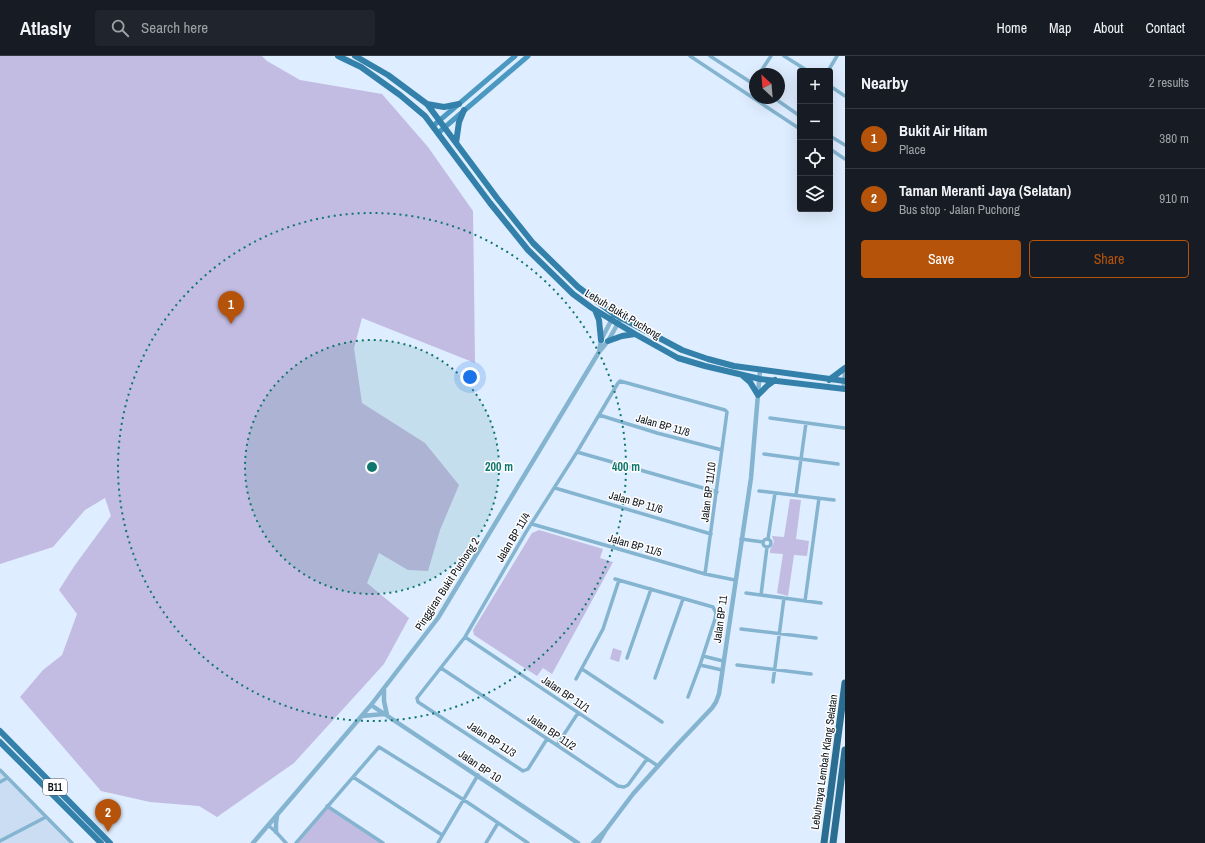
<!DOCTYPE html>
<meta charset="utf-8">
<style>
:root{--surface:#171b24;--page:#20242c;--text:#f1f3f6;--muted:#9ea1a6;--line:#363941;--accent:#b45309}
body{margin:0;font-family:"Archivo Narrow",sans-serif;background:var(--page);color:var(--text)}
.controls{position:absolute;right:12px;top:12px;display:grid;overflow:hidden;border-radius:4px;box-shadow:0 4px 16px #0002}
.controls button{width:36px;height:36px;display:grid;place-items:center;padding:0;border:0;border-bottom:1px solid var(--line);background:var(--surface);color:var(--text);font:20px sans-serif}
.compass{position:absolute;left:749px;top:12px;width:36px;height:36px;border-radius:50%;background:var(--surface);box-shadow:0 4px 16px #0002;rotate:334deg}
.you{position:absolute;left:470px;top:321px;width:14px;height:14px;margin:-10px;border:3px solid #fff;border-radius:50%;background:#1a73e8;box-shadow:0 0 0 6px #1a73e833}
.badge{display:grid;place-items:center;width:26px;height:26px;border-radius:50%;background:var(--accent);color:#fff;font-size:13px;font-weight:700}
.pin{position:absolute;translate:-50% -33px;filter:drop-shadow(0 1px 2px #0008)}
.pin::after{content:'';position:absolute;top:21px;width:14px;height:12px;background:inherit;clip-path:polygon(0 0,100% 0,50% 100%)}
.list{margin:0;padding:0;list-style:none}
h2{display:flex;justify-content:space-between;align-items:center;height:52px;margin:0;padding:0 16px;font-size:17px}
h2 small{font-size:13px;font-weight:400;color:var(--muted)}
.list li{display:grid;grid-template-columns:26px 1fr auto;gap:12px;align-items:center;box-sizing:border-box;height:60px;padding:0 16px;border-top:1px solid var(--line)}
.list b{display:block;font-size:15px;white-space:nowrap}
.list p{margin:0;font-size:13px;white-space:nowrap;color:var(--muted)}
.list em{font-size:13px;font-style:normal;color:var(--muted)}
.actions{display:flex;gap:8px;padding:12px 16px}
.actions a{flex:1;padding:9px 0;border:1px solid var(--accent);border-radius:4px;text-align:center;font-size:14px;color:var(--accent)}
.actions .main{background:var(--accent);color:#fff}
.icon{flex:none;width:22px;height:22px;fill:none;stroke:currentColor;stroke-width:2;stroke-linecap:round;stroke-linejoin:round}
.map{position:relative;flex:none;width:845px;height:787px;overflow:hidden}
header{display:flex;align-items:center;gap:24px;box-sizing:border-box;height:56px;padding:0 20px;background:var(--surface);border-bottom:1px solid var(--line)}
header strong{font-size:19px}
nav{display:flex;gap:22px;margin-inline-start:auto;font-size:14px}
.search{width:280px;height:36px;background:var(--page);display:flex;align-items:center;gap:10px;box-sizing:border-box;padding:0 14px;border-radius:4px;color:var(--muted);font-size:15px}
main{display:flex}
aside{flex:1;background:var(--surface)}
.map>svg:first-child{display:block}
.built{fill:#cbddf3}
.green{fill:#c2bce2}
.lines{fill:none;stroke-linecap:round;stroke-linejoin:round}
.minor{stroke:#84b4d0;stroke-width:3.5}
.tertiary{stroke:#84b4d0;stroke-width:4.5}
.secondary{stroke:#4b98c1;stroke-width:5}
.primary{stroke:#3381aa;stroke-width:6}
.motorway{stroke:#2b6d90;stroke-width:7}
.ring{fill:none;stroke:#0f766e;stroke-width:2;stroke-dasharray:2 4}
.labels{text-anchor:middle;stroke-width:3;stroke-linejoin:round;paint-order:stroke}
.shield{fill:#fff;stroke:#54585d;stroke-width:1}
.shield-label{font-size:10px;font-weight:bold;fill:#0b1118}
.street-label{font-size:11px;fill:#0b1118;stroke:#fff}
.centre{fill:#0f766e;stroke:#fff;stroke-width:2}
.ring-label{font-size:12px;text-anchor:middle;font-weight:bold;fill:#0f766e;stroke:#fff;stroke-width:3;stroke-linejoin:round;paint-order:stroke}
</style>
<header>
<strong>Atlasly</strong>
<div class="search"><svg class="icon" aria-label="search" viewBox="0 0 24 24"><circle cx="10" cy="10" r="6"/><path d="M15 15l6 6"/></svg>Search here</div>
<nav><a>Home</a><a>Map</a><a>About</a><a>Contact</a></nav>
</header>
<main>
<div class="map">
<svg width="845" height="787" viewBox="0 0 845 787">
<rect width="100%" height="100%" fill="#deedff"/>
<path class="built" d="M0,713l70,74h-70z"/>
<path class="green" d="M0,0h262l5,5 33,19 82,14 46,53 45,64 2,152 -113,-45 -8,30 8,55 63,40 34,42 -19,45 -12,41 -20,-1 -29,-17 -12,30 42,35 -25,46 -90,99 -77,54 -18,-11 -49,-4 -49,-11 -81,-94 23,-27 19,-15 15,-41 -18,-24 16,-25 36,-49 -6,-18 -20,12 -32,37 -53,17z
M790,443l11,1 -5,39 13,2 -2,15 -13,-1 -6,41 -11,-3 6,-39 -13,-1v-3l4,-8 -2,-6 12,1z
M539,474l64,19 -3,9 13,4 -61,112 -9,-6 -6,8 -63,-41 -1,-5 59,-97z
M613,592l9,3 -3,11 -9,-3z
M327,750l56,37h-87z"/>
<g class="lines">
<path class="minor" d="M690,0l110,73
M710,0l45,29
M784,0l24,15
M828,15l9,-15
M759,18l12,-18
M830,30l15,10
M774,42l26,18
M830,80l15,9
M830,93l15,10
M843,333l2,-21
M599,359l58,18 65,17
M770,362l74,10
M577,396l140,40
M764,398l74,10
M555,432l156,46
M759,435l75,9
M796,439l10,-72
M532,468l173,50 30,6
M763 487a4 4 0 1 1 8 0a4 4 0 1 1-8 0Z
M741,483l22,3
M768,483l7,-46
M615,523l98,28 3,6 -1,6 -15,46 -12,32
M746,537l75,10
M761,539l6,-48
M805,545l14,-103
M741,573l75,9
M465,581l193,129
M703,600l20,5
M627,602l24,-69
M700,609l22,5
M737,609l74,9
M441,612l177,118 6,1 4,-2 19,-26
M582,613l80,53
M655,622l28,-79
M576,623l27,-50 16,-49
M773,626l11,-84
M547,683l-19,30 -5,2 -105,-69 -1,-4 48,-61 61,-105 51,-80 41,-69 2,-2 105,29 2,2 -22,162
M557,689l21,-32
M0,714l72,73
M353,721l89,58
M0,726l7,-4
M327,750l56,37
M268,769l8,7 10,11
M0,785l46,-24
M296,787l83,-96 85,53 64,43
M438,787l40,-68
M486,787l12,-20"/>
<path class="tertiary" d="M599,296l2,-12 12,-23
M384,632v13l3,14
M371,649l207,138
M362,660l22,-2
M276,776v-9l1,-7
M253,787l118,-138 67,-87 161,-266 9,-11 13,-23
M593,787l11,-11
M598,787l7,-12 28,-37 43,-48 36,-38 4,-6 3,-8 32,-216 9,-108"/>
<path class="secondary" d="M433,70l82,-70
M438,77l90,-77"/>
<path class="primary" d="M338,0l23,11 39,28 25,21 65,87 38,47 45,44 19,14 43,26 43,24 27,8 55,13 85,10
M355,0l33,19 39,29 70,94 36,45 45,44 36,27 68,36 26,9 26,7 111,15
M427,48l17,3 15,-3
M456,87l3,-21 5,-12
M595,254l4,10 2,20
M608,285l14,-5 13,-2
M743,320l7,6 8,13 10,-10 7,-5
M829,324l16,-12
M0,675l110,112
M0,686l101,101"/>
<path class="motorway" d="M824,787l21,-160
M833,787l12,-93"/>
</g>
<circle cx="372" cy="411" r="127" fill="#0f766e" fill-opacity=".12"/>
<g class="ring">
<circle cx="372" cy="411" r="127"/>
<circle cx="372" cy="411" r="254"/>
</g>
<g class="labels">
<rect class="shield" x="43" y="723" width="24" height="16" rx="3"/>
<g class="shield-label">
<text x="55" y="735">B11</text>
</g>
<g class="street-label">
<text transform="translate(623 258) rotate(31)" y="4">Lebuh Bukit Puchong</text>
<text transform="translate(663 369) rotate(16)" y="4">Jalan BP 11/8</text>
<text transform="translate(708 436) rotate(-83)" y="4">Jalan BP 11/10</text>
<text transform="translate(636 446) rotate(16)" y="4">Jalan BP 11/6</text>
<text transform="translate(513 481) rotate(-59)" y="4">Jalan BP 11/4</text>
<text transform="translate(635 489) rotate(16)" y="4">Jalan BP 11/5</text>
<text transform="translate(447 528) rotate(-57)" y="4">Pinggiran Bukit Puchong 2</text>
<text transform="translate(720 563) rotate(-82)" y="4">Jalan BP 11</text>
<text transform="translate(566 638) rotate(34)" y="4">Jalan BP 11/1</text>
<text transform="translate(552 676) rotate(34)" y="4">Jalan BP 11/2</text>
<text transform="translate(492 683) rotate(33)" y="4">Jalan BP 11/3</text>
<text transform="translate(824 706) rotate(-82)" y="4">Lebuhraya Lembah Klang Selatan</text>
<text transform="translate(480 710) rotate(34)" y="4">Jalan BP 10</text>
</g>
</g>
<circle cx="372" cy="411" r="6" class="centre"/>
<g class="ring-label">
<text x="499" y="415">200 m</text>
<text x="626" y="415">400 m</text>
</g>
</svg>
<div class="controls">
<button>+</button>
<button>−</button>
<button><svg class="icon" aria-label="locate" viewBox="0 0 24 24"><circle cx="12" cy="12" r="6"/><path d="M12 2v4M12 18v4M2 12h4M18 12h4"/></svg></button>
<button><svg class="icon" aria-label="layers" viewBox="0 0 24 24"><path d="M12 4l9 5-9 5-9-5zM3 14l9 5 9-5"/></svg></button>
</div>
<svg class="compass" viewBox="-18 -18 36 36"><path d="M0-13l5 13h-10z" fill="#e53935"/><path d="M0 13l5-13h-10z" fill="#9ea1a6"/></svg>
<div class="you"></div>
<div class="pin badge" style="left:231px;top:268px">1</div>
<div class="pin badge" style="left:108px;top:776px">2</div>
</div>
<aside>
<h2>Nearby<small>2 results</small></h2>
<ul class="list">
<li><span class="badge">1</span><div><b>Bukit Air Hitam</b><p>Place</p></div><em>380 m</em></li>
<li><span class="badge">2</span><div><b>Taman Meranti Jaya (Selatan)</b><p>Bus stop · Jalan Puchong</p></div><em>910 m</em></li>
</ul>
<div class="actions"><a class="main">Save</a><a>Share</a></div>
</aside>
</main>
